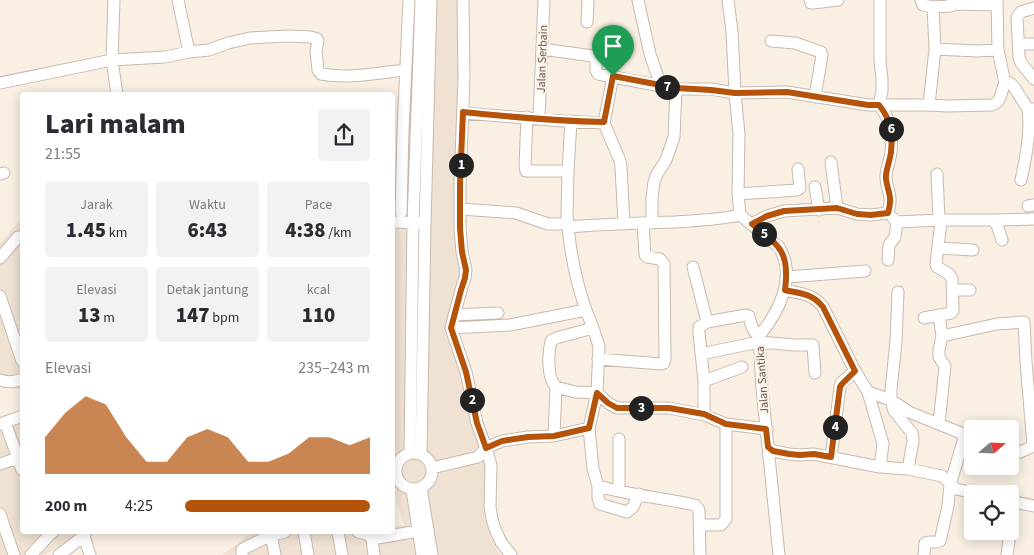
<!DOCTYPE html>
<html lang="id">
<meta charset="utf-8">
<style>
body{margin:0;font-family:"Source Sans 3",sans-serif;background:#f2f2f3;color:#2b2b33;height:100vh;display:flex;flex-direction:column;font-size:19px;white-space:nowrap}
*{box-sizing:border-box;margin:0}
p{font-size:16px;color:#7c7c81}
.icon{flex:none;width:28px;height:28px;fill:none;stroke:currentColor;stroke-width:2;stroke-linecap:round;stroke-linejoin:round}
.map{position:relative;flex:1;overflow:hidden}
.details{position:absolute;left:20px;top:92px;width:375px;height:442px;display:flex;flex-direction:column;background:#fff;border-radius:5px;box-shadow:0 2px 12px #0003}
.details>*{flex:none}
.needle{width:32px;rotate:71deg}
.controls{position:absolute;left:964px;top:420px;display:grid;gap:10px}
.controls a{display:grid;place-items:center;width:55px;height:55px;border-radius:5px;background:#fff;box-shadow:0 2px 12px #0003;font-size:25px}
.pin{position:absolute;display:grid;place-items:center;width:42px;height:42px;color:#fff;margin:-51px -21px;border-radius:50% 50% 50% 0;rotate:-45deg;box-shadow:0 0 5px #0007}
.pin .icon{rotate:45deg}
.km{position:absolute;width:25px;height:25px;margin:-12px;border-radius:50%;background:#222;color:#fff;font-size:14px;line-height:25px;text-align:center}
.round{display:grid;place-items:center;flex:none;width:52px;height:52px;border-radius:5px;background:#f2f2f3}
.summary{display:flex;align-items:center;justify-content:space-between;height:85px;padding:0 25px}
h1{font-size:28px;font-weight:800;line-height:38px}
.metrics{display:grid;grid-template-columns:repeat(3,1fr);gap:8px;height:85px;padding:5px 25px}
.metrics div{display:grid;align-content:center;border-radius:5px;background:#f2f2f3;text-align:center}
.metrics b{font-size:21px;font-weight:800}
.metrics small{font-size:14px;font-weight:400}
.metrics p{font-size:14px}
.chart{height:140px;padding:10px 25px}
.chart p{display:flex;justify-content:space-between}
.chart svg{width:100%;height:90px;margin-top:5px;fill:#b45309;opacity:.7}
ul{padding:0 25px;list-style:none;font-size:16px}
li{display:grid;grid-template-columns:80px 60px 1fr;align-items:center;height:38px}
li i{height:12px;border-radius:6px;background:#b45309}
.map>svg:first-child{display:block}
</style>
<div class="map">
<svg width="1034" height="555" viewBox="0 0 1034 555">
<rect width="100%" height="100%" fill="#f9f0e3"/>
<path fill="#efe2d3" d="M410 0H460L463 266 448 322 462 370 470 422 487 462 485 504 489 531 496 549 501 555H222L251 533 392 532 393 527 404 525 392 486V214L402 215Z
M22 218V390L0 386V243Z
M22 410V532L83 533 45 555H0V418Z"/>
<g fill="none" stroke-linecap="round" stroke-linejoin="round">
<defs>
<path id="minor" d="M114 0 112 60 117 95
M178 0 189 52
M463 0 464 78 460 184V228L462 252 466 270 465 278 461 290 451 328 466 372 477 423 486 448 491 465 490 507 492 519 495 529 501 542 511 555
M638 0 650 54 661 86
M728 0 732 32 735 93 739 134 738 194 740 215 779 247C797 277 779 312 759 336L762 389 768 447 773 451 789 454 800 455 813 454 880 467 908 469 942 476 956 489 979 494
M810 0 811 3H813L838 0
M880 0V61L882 79V91L879 105C891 120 893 133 891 152 890 160 887 167 886 175 885 184 891 193 890 202 890 205 889 209 888 213
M921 0 923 5 933 7 951 6 953 0
M997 0 998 50 1005 83
M953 4 997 5
M933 7 935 49
M1034 8 1021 12 1017 17 1019 57 1021 63 1034 79
M587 22 588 0
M771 41 795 43 821 52 822 55 815 97
M1019 44H1034
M542 49 593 56 596 60V70L598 74 676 89H711L735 93 787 92 868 105H929L948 106 992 105C1003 101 1000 92 1005 83H1010L1014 87 1028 109H1034
M613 76 604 123 620 161 621 167 624 224
M0 83 112 60 165 57 189 52 209 50 228 43 250 38 288 36 311 37 317 39 318 41 316 51 318 70 321 74C349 79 377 73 405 70
M929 105 935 49 977 51 998 50
M463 113 563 121 604 123
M527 117 525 166 526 171H568L571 121
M539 118 544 0
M831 162 837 208
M0 174 4 173
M1021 180C1026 157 1031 132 1028 109
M815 187 819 210
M738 194 797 190 800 188 798 169
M1028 206 1034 205
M460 209 516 213 548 224H568
M401 213 403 130 409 0
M939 220H993L997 225 1002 240
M993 220 1034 219
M392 222 421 223
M897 222 939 220 937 174
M652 223V198L654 182 657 174 666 160 674 137 676 89
M752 224 767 216 784 211 837 208 857 214 871 215 888 213
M568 227 567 215 568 171
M938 248 973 250
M0 258 18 237 22 236
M888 260 889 245 895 237 897 222 893 218
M693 267 707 322 699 327V333L704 381V415
M787 277 865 271
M785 290C801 294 812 293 823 307L855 371 868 392 883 444 880 467
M953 290H970
M898 292 896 341 891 390V400L894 411 912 433 913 441 908 469
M0 296 22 361
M586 310 593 328 599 346 597 393 608 403 617 408H669L704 415 726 424 767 429
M454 315 498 313
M939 315 942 336 939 350V357L945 366 939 424
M924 318 951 313 953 311 952 279 949 274 937 267 936 264 941 221
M707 322 746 315 749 316C751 324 752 331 759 336
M451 328 510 325 586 310C576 282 571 257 568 227 604 224 639 223 675 222 698 220 719 220 740 215
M942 336 997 324 1024 322 1026 362 1033 446
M701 354 759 342 795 345H813L815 373
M598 359 661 364 664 363 665 359 664 264 660 259 647 257 645 255 643 223
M0 380C9 383 14 382 22 379
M704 381 742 367
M556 387C547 379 548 353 551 341L556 338 593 328
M868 392 891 400 909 412 961 433 964 438 950 485 948 506 940 541C935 544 930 540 925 543L924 555
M5 422 22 470
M0 424 22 416
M554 436 556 387 575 392 597 393 589 428 593 469 598 486C629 495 663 498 695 505L699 510 700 555
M619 439V491
M768 447 779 555
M1010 452H1020L1034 446
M396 471a18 18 0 1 1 36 0a18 18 0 1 1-36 0Z
M410 453 413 223 421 0
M421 454 425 224 431 0
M831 457 840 387 841 383 855 371
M0 464 18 458
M432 468 478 457 486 448 502 441 528 437 554 436 589 428
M598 486V498L600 504 627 512 633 507 639 494
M421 488 432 555
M412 490 422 555
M1010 501 1034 506
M0 514 14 555
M700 525H721L726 519V424
M304 532 308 555
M338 532 342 555
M358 532 368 534 372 539 418 531
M271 535 275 555
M84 536 90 555
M372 539 374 555
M31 555 50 534 53 532
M59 555 84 536 86 532
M242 555V550L243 549 271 535 285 532
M1007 555 1010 533V531"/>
</defs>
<use href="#minor" stroke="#c8b8ac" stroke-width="13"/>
<use href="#minor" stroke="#fff" stroke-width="11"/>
</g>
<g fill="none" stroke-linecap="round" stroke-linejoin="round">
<defs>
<path id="route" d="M613 76 676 88 711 90 735 93 787 92 868 105H879C891 120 893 133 891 152 890 160 887 167 886 175 885 184 891 193 890 202 890 205 889 209 888 213L871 215 857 214 837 208 784 211 767 216 752 224C780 246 790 252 785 290 801 294 812 293 823 307L855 371 842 384 840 387 831 457 814 454 800 455 789 454 773 451 768 447 766 429 726 424 704 414 669 408H617L608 403 597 393 589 428 554 436 528 437 502 441 486 448 477 423 466 372 451 328 461 290 465 278 466 270 462 252 460 228V184L463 112C510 117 557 121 604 122Z"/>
</defs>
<use href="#route" stroke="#fff" stroke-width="10"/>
<use href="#route" stroke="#b45309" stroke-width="6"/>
</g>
<g text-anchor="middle" stroke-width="4" stroke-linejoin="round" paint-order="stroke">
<g font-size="12" fill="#6d574d" stroke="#fcf4e9">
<text transform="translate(542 59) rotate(-88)" y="4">Jalan Serbain</text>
<text transform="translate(762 380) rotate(-94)" y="4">Jalan Santika</text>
</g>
</g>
</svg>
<div class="controls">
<a><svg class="needle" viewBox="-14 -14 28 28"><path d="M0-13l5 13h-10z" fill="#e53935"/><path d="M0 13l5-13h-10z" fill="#7c7c81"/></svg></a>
<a><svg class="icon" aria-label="locate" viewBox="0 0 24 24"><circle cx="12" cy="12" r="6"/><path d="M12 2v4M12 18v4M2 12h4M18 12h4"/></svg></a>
</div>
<div class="pin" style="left:613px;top:76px;background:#1e9e55"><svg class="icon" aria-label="arrive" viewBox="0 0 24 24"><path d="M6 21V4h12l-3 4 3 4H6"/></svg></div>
<b class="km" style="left:461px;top:165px">1</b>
<b class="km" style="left:472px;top:400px">2</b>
<b class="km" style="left:641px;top:408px">3</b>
<b class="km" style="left:835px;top:427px">4</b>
<b class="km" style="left:764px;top:234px">5</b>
<b class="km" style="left:891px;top:129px">6</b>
<b class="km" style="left:667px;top:87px">7</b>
<section class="details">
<div class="summary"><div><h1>Lari malam</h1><p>21:55</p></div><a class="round"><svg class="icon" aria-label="share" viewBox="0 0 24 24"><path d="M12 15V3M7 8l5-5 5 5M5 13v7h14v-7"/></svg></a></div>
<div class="metrics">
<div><p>Jarak</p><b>1.45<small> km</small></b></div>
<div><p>Waktu</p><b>6:43</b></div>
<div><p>Pace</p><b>4:38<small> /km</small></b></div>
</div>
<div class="metrics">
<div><p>Elevasi</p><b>13<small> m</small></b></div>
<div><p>Detak jantung</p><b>147<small> bpm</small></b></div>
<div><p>kcal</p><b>110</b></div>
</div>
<div class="chart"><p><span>Elevasi</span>235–243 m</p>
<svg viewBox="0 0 160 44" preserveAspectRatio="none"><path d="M0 44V26L10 14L20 6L30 10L40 26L50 38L60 38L70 26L80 22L90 26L100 38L110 38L120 34L130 26L140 26L150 30L160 26V44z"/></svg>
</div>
<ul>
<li><b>200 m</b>4:25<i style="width:100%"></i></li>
</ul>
</section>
</div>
